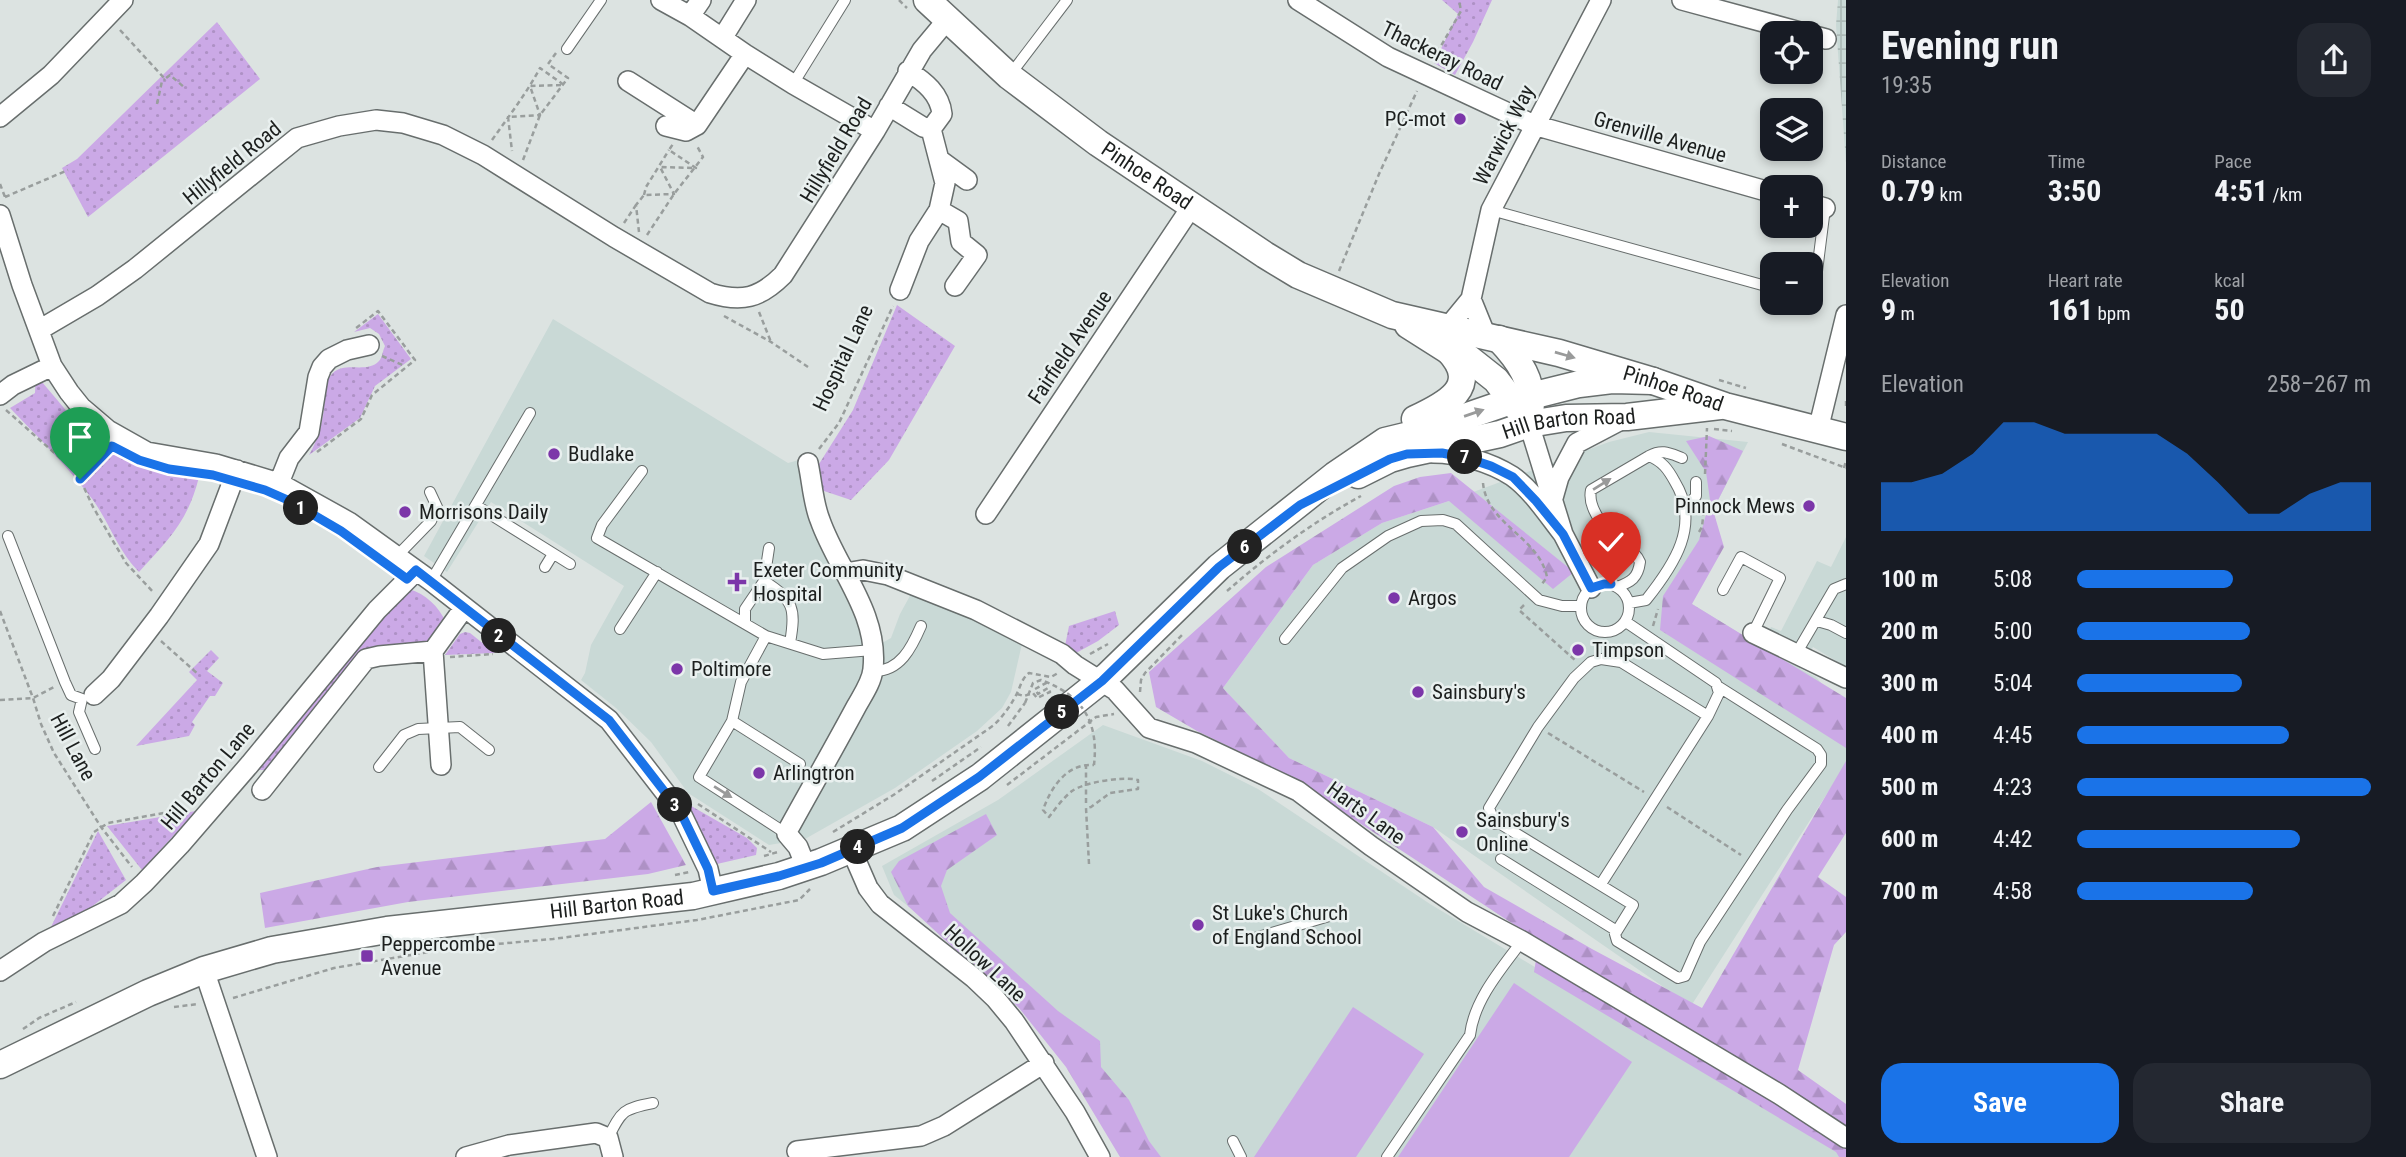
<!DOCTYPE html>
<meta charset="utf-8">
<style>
body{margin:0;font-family:"Roboto Condensed",sans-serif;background:#242831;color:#f1f3f6;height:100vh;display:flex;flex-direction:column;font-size:26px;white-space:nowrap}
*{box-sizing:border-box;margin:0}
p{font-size:23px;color:#9ea1a6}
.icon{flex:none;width:38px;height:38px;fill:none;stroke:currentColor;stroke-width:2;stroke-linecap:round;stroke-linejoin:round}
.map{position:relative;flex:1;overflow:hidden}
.drawer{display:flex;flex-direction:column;background:#171b24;width:560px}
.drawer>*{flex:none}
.buttons{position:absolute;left:1760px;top:21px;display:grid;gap:14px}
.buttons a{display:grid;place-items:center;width:63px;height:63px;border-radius:14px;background:#171b24;box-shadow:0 4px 10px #0003;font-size:35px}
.pin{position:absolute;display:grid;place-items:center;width:60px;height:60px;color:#fff;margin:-72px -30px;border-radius:50% 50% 50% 0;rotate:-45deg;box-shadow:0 0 7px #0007}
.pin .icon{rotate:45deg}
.km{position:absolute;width:35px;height:35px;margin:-18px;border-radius:50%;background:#222;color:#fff;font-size:19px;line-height:35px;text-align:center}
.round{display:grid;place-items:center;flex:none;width:74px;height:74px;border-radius:21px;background:#242831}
.head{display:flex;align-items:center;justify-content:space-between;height:119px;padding:0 35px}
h1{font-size:38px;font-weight:700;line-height:52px}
.stats{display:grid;grid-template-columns:repeat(3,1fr);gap:10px;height:119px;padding:7px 35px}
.stats div{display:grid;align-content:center}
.stats b{font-size:30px;font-weight:700}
.stats small{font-size:19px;font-weight:400}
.stats p{font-size:19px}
.chart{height:196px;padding:14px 35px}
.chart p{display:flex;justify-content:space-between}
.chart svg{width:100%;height:126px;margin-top:7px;fill:#1a73e8;opacity:.7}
.cta{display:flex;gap:14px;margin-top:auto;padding:14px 35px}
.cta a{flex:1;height:80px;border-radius:21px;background:#1a73e8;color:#fff;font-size:28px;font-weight:700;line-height:80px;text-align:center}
.cta a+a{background:#242831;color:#f1f3f6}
ul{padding:0 35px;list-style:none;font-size:23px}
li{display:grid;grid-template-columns:112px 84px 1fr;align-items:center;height:52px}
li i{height:18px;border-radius:9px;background:#1a73e8}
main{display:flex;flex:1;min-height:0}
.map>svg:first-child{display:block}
</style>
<main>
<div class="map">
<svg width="1846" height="1157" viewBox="0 0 1846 1157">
<defs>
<pattern id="industrial-grid" width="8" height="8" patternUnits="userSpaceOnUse" patternTransform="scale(1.75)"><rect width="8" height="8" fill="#c9d9d6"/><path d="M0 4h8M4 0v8" fill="none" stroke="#acbab7"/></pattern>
<pattern id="green-dots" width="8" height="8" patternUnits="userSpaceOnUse" patternTransform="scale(1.75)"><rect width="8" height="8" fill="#cba9e6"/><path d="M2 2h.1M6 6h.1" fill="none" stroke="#ae91c5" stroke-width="1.8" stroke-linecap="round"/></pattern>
<pattern id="forest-firs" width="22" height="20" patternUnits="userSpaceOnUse" patternTransform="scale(1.75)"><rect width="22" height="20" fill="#cba9e6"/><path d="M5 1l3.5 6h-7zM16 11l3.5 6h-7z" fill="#ae91c5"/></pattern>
</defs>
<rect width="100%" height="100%" fill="#dce3e1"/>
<path fill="#c9d9d6" d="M553 319 788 463 799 460 819 464 818 489 826 519 872 612 882 643 891 638 900 614 917 583 1024 635 1011 692 1002 708 977 731 895 788 805 839 769 845 688 793 651 742 616 708 581 680 585 673 591 645 624 586 491 502 447 572 424 556Z
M1649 432 1748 442 1713 510 1676 594 1760 646 1771 627 1781 631 1817 561 1831 567 1846 537V667L1813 647 1800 669 1816 677 1846 712V764L1691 1006 1433 827 1289 758 1223 688 1313 565 1382 523 1449 501 1609 442Z
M1103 725 1202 761 1258 789 1430 904 1846 1154V1157H1137L1011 988 894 895 882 866 998 800Z"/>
<path fill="url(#industrial-grid)" d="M1838 0H1846V163L1836 25Z"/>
<path fill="url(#green-dots)" d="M1442 0H1492L1473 42 1455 75 1434 63 1458 14Z
M217 22 260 79 88 217 62 168 77 159Z
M897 305 955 346 889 460 851 500 818 489 819 464 853 410Z
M378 314 411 359 375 386 360 418 309 455C317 441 322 425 324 409 325 396 322 383 333 373 345 361 367 374 379 361 382 358 383 350 385 346L379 334 370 328 354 332Z
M36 375C56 398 75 423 98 443 122 464 167 476 199 477 188 521 169 539 139 572 118 551 110 524 93 500 68 467 39 438 10 408L35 393Z
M409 589C426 594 438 606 446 622 426 652 415 646 382 648L268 770H250L324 680Z
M1115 611 1119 625 1098 641 1076 653H1072L1065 646 1069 626Z
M465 632 470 633 495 653 445 655 460 634Z
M211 650 219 658 207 671 223 683 215 696H210L192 722 195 725 189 736 136 746 197 680 189 672Z
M686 803 747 838 757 848 756 855 717 864Z
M196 811 142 870 107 826Z
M98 831 126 880 90 908 49 931Z"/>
<path fill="url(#forest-firs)" d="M1709 436 1743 451 1713 510 1724 547 1692 604 1846 698V748L1660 630 1663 596 1699 540 1710 500 1706 472 1686 441Z
M1451 473 1574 572 1553 589 1449 501 1382 523 1313 565 1223 688 1289 758 1433 827 1484 887 1592 949 1702 1008 1846 761V833L1818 877 1846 897V932L1834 945 1798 1070 1846 1104V1157H1839L1836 1152 1534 972 1539 941 1285 774 1197 731 1156 707 1149 672 1266 567 1394 486 1420 477Z
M651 802 686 865 648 874 408 902 265 928 260 893 377 867 605 839Z
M986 814 997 835 947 870 941 886 950 913 1058 1011 1100 1041 1101 1067 1129 1100 1149 1141 1161 1157H1120L1066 1067 1019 1008 908 906 891 872 899 861Z"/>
<path fill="#cba9e6" d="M1514 983 1632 1062 1569 1157H1398Z
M1353 1007 1424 1054 1356 1157H1254Z"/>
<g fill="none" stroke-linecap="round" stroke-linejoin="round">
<defs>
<path id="lane" d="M567 49 601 0
M1010 75 1067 0
M793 84 845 0
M1491 210 1773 288
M1811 292 1815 287 1825 208
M1649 456C1662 449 1669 453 1682 458
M642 471 602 525 597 538 766 636 823 654 873 650
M477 506 570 564
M1686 507 1696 496V482
M8 536 65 682 71 695 82 699 79 712 95 749
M397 556 431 521 437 507 430 492
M545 567 553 554
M431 581 530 413
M764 581C794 600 796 609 790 643
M1581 608a24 24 0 1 1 48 0a24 24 0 1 1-48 0Z
M1617 587C1631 582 1638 578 1640 562 1636 552 1628 550 1620 543 1607 531 1587 509 1591 490L1649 456C1662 461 1668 469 1675 482 1701 525 1674 565 1646 600L1629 603
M1723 590 1741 557 1780 578 1753 633
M1817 621 1831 625 1846 633
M745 623V609L764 581 769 548
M620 629 657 572
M766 636 741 682 732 721 800 764
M1285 639 1342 568 1388 536 1421 521 1443 520 1456 524 1539 600 1562 606H1581
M1796 654 1834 589 1846 584
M873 671C900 672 912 647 921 626
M732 721 699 777 787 834
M379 767 404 735 418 729 460 727 489 750
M1494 820 1633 905 1615 934 1617 941 1678 978 1685 976 1700 942 1787 810 1821 764V755L1817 749 1719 687
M1495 824 1489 808 1538 727 1574 678 1591 662 1601 659 1621 662 1708 716
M1501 859 1617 931
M1601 884 1708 716 1719 693 1716 683 1626 622
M1248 940 1336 914
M608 1138C622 1110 623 1109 653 1103
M1233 1141 1241 1157
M1387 1157 1470 1035C1474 1000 1501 969 1522 941"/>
<path id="street" d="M661 0 690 16 745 54 793 84 875 131
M1298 0 1388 57 1534 125 1773 193
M1682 0 1804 33
M690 16 701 0
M1811 35 1826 39
M723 37 746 0
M908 71C925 82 940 94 942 114L931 129
M628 81 697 125
M889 106 923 127 931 129 945 183 939 210 919 241 900 290
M0 117 51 75 123 0
M666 126 686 131 697 125 745 54
M941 161 967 180
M1811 204 1825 208
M939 210 958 221 961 242 977 255 955 286
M0 215 22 285 52 366 69 392 81 407 108 430 147 452 216 464 279 483 349 522 431 581 609 720 681 813 708 869 713 891
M1471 299 1486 336
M1448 327 1471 299 1491 210 1601 0
M39 330 97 296 135 269 297 138 339 126 376 120 403 123 443 135 483 155 614 237 710 293C742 303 760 298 783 275L875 131 922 50 947 20
M0 395 13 385 52 366
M1529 424 1563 534 1591 588
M1818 430 1846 315
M1433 453C1459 453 1490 462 1512 476 1532 490 1548 515 1563 534
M279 483 289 458 309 432 318 377 322 367 329 359 347 350 369 345
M1553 498 1559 477 1577 443 1619 421
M986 514 1192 206
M845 573 863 570 888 575 976 610 1062 654 1075 665 1115 690 1149 728 1196 743 1298 791 1371 846 1467 912 1522 941 1779 1094 1846 1138
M1753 633 1846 678
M433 651 441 765
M94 695 111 679 159 616 209 544 237 470
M262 790 366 659 379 656 433 651 464 608
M851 849 868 888 880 904 974 978 995 998 1014 1021 1075 1112 1100 1157
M806 867 798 847 787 834 789 828C811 788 834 748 856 707 862 696 872 682 873 669 879 613 837 569 820 520 813 503 812 481 808 463
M204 970 267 1157
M0 971 44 942 121 904 144 883 180 845 250 764 377 610 416 571
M797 1151 921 1136 944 1126 1044 1063
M466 1157 509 1145 596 1133 608 1138 613 1157"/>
<g id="secondary">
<path id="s1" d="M927 0 1009 76 1098 143 1265 255 1298 275 1392 315 1559 353 1653 381 1725 406 1846 437"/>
<path d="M1408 325 1449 351 1467 357 1496 380 1522 414"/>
<path d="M1499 339C1519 360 1535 382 1530 412"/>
<path d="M1415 419C1445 405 1482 387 1449 351"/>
<path id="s2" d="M1358 475 1390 459 1407 454 1500 434 1529 424 1566 418 1627 417 1720 406"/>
<path id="s3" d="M0 1065 148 993 204 970 272 950 387 930 693 896 779 876 821 862 902 828 980 777 1107 676 1219 567 1335 475 1385 441 1418 433 1511 401 1579 384 1612 380 1653 381"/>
</g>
</defs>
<use href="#lane" stroke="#686e6d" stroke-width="12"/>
<use href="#street" stroke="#686e6d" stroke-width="22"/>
<use href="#secondary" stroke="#686e6d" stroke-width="29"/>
<path stroke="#999e9d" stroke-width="2.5" stroke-dasharray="5 3.5" stroke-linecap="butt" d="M899 0 907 8
M120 30 165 79 170 75 185 88
M1433 60 1461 11 1459 0
M157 104 162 81 165 79
M492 140C509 116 526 94 540 68L564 85 530 86 540 115 508 117 512 151
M523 160 540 115 568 78 548 64 556 53
M0 184 5 197
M644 195 646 187 669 150
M5 197 68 170
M624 223 636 205
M639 232 636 205 644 195 674 194 660 167 696 168 669 150 673 144
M647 235 674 194 703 157 697 146
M1339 271 1379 174 1417 91
M759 312 771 342
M724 316 771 342 808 367
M382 356 405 366
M1719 380 1746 388
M1846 401V406
M6 410 77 473 80 479
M1714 429 1732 431
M1782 444 1846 468
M819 449 839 423 893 306
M109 450 80 479 93 507 126 563 154 593
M317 452 361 419 372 395 415 360 378 311 355 329
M1844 468 1846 461
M1705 474 1707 428
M1483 483C1487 525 1539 537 1547 577L1542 584
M1699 532 1702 527 1704 508
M1227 591C1268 555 1313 522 1361 496
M1524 605 1519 610 1576 661
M0 611 33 698 41 724 54 753 101 827 132 867
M1653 626 1658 609
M161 641 199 675
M1090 654 1108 644
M450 657 493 654
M1140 692 1141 680 1145 673 1182 635
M1017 694 1024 696 1033 693 1037 698 1050 692 1048 688 1038 694 1035 689 1048 682
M0 700 33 698 54 687
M1008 726 1025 703
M1548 733 1644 792
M1086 764V806
M932 781 981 747
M1007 785 1096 717 1114 714
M698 804 771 852
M1667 807 1741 855
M833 832 895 794 994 725C1003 716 1009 708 1015 697 1020 689 1021 679 1029 673L1051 677 1058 673
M764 856 778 852
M1089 864 1086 808 1091 807 1110 793 1138 789V780C1123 776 1085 782 1072 791 1063 798 1056 808 1049 817L1043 810C1051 787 1067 763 1094 765
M675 875 689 872
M53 916 94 832 108 823 186 809
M233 998 334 968 452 948 553 939 697 920 799 900 810 889
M174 1007 198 1004
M23 1029 39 1018 76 1002"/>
<use href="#lane" stroke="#fff" stroke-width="10"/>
<use href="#street" stroke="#fff" stroke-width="19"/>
<use href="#secondary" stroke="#fff" stroke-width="26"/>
<path stroke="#999e9d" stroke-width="2.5" stroke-dasharray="5 3.5" stroke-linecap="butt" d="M1025 703 1033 683 1041 680C1082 695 1099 721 1094 765"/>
</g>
<defs><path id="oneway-solid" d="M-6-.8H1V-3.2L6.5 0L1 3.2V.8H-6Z" transform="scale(1.75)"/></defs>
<g fill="#999a9a">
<use href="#oneway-solid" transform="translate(1565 355) rotate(16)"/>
<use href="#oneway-solid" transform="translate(1474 413) rotate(-19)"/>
<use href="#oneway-solid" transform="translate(1602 484) rotate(-32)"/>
<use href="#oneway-solid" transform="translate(723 792) rotate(32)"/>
</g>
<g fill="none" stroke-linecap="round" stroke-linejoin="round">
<defs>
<path id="route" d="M80 479 112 446 139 460 169 469 213 475 265 490 290 501 341 531 407 579 416 570 609 720 681 813 708 869 713 891 779 876 821 863 902 828 979 777 1102 681 1219 567 1300 505 1390 459 1407 454 1442 453 1467 458 1491 466 1513 477 1536 501 1563 534 1591 588 1604 584H1611"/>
</defs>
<use href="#route" stroke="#fff" stroke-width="14"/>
<use href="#route" stroke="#1a73e8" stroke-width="9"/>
</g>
<g fill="#7c36a9" stroke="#e9f0ef" stroke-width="2.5">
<circle cx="1460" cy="119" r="7"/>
<circle cx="554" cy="454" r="7"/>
<circle cx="1809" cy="506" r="7"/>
<circle cx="405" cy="512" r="7"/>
<path d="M733.5 571.5h7v7h7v7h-7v7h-7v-7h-7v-7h7z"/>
<circle cx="1394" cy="598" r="7"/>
<circle cx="1578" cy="650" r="7"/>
<circle cx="677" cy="669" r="7"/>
<circle cx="1418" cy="692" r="7"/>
<circle cx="759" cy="773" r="7"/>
<circle cx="1462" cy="832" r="7"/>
<circle cx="1198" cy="925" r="7"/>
<rect x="360" y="949" width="14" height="14" rx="3.5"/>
</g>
<g text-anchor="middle" stroke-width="5" stroke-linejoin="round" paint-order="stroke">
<g font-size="21" fill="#1c1f1e" stroke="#e9f0ef">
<text transform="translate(1442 56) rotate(26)" y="7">Thackeray Road</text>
<text transform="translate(1504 135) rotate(-63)" y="7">Warwick Way</text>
<text transform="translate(1660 137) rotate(16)" y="7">Grenville Avenue</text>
<text transform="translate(836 150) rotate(-59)" y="7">Hillyfield Road</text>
<text transform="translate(232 163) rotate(-39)" y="7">Hillyfield Road</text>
<text dy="7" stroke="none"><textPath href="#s1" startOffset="282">Pinhoe Road</textPath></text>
<text transform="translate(1070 347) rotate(-56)" y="7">Fairfield Avenue</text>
<text transform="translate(843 358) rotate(-65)" y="7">Hospital Lane</text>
<text dy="7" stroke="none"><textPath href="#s1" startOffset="856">Pinhoe Road</textPath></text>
<text dy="7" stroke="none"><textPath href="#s2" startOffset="219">Hill Barton Road</textPath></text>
<text transform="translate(73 747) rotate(62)" y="7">Hill Lane</text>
<text transform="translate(208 776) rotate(-50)" y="7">Hill Barton Lane</text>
<text transform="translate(1366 813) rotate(36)" y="7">Harts Lane</text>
<text dy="7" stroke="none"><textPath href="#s3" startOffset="644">Hill Barton Road</textPath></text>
<text transform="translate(985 963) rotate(43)" y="7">Hollow Lane</text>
</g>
<g font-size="21" fill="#1c1f1e" stroke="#e9f0ef" text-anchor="start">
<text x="1446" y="126" text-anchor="end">PC-mot</text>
<text x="568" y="461">Budlake</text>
<text x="1795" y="513" text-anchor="end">Pinnock Mews</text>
<text x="419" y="519">Morrisons Daily</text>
<text x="753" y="577">Exeter Community<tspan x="753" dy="24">Hospital</tspan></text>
<text x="1408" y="605">Argos</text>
<text x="1592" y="657">Timpson</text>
<text x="691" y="676">Poltimore</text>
<text x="1432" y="699">Sainsbury's</text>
<text x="773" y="780">Arlingtron</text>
<text x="1476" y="827">Sainsbury's<tspan x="1476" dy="24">Online</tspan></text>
<text x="1212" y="920">St Luke's Church<tspan x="1212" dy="24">of England School</tspan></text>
<text x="381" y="951">Peppercombe<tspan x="381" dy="24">Avenue</tspan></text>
</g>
</g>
</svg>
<div class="buttons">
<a><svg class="icon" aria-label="locate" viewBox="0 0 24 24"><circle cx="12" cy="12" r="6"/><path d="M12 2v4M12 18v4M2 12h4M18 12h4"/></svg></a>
<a><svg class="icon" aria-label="layers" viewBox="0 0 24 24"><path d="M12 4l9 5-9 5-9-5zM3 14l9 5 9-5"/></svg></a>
<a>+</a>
<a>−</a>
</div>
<div class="pin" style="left:80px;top:479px;background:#1e9e55"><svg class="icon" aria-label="arrive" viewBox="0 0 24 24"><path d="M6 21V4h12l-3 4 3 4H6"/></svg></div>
<div class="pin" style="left:1611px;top:584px;background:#d93025"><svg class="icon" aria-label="check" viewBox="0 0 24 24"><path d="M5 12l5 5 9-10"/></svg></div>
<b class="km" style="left:301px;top:508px">1</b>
<b class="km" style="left:499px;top:636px">2</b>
<b class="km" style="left:675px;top:805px">3</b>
<b class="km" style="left:858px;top:847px">4</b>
<b class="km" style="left:1062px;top:712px">5</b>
<b class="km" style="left:1245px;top:547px">6</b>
<b class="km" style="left:1465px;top:457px">7</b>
</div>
<section class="drawer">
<div class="head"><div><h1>Evening run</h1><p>19:35</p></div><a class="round"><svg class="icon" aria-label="share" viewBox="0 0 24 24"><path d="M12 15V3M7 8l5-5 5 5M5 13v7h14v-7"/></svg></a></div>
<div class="stats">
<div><p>Distance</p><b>0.79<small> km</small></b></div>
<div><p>Time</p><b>3:50</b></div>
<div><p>Pace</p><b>4:51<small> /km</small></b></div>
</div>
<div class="stats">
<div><p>Elevation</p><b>9<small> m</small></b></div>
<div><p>Heart rate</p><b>161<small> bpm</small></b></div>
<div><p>kcal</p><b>50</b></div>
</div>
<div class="chart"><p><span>Elevation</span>258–267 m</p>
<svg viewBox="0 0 160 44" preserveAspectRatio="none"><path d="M0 44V27L10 27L20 24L30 17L40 6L50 6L60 10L70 10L80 10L90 10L100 17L110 27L120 38L130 38L140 31L150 27L160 27V44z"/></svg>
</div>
<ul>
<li><b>100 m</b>5:08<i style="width:53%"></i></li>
<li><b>200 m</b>5:00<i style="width:59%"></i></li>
<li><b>300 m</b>5:04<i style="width:56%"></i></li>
<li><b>400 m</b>4:45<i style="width:72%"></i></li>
<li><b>500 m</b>4:23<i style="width:100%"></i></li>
<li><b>600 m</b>4:42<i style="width:76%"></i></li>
<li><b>700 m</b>4:58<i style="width:60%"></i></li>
</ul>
<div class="cta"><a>Save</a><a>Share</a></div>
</section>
</main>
